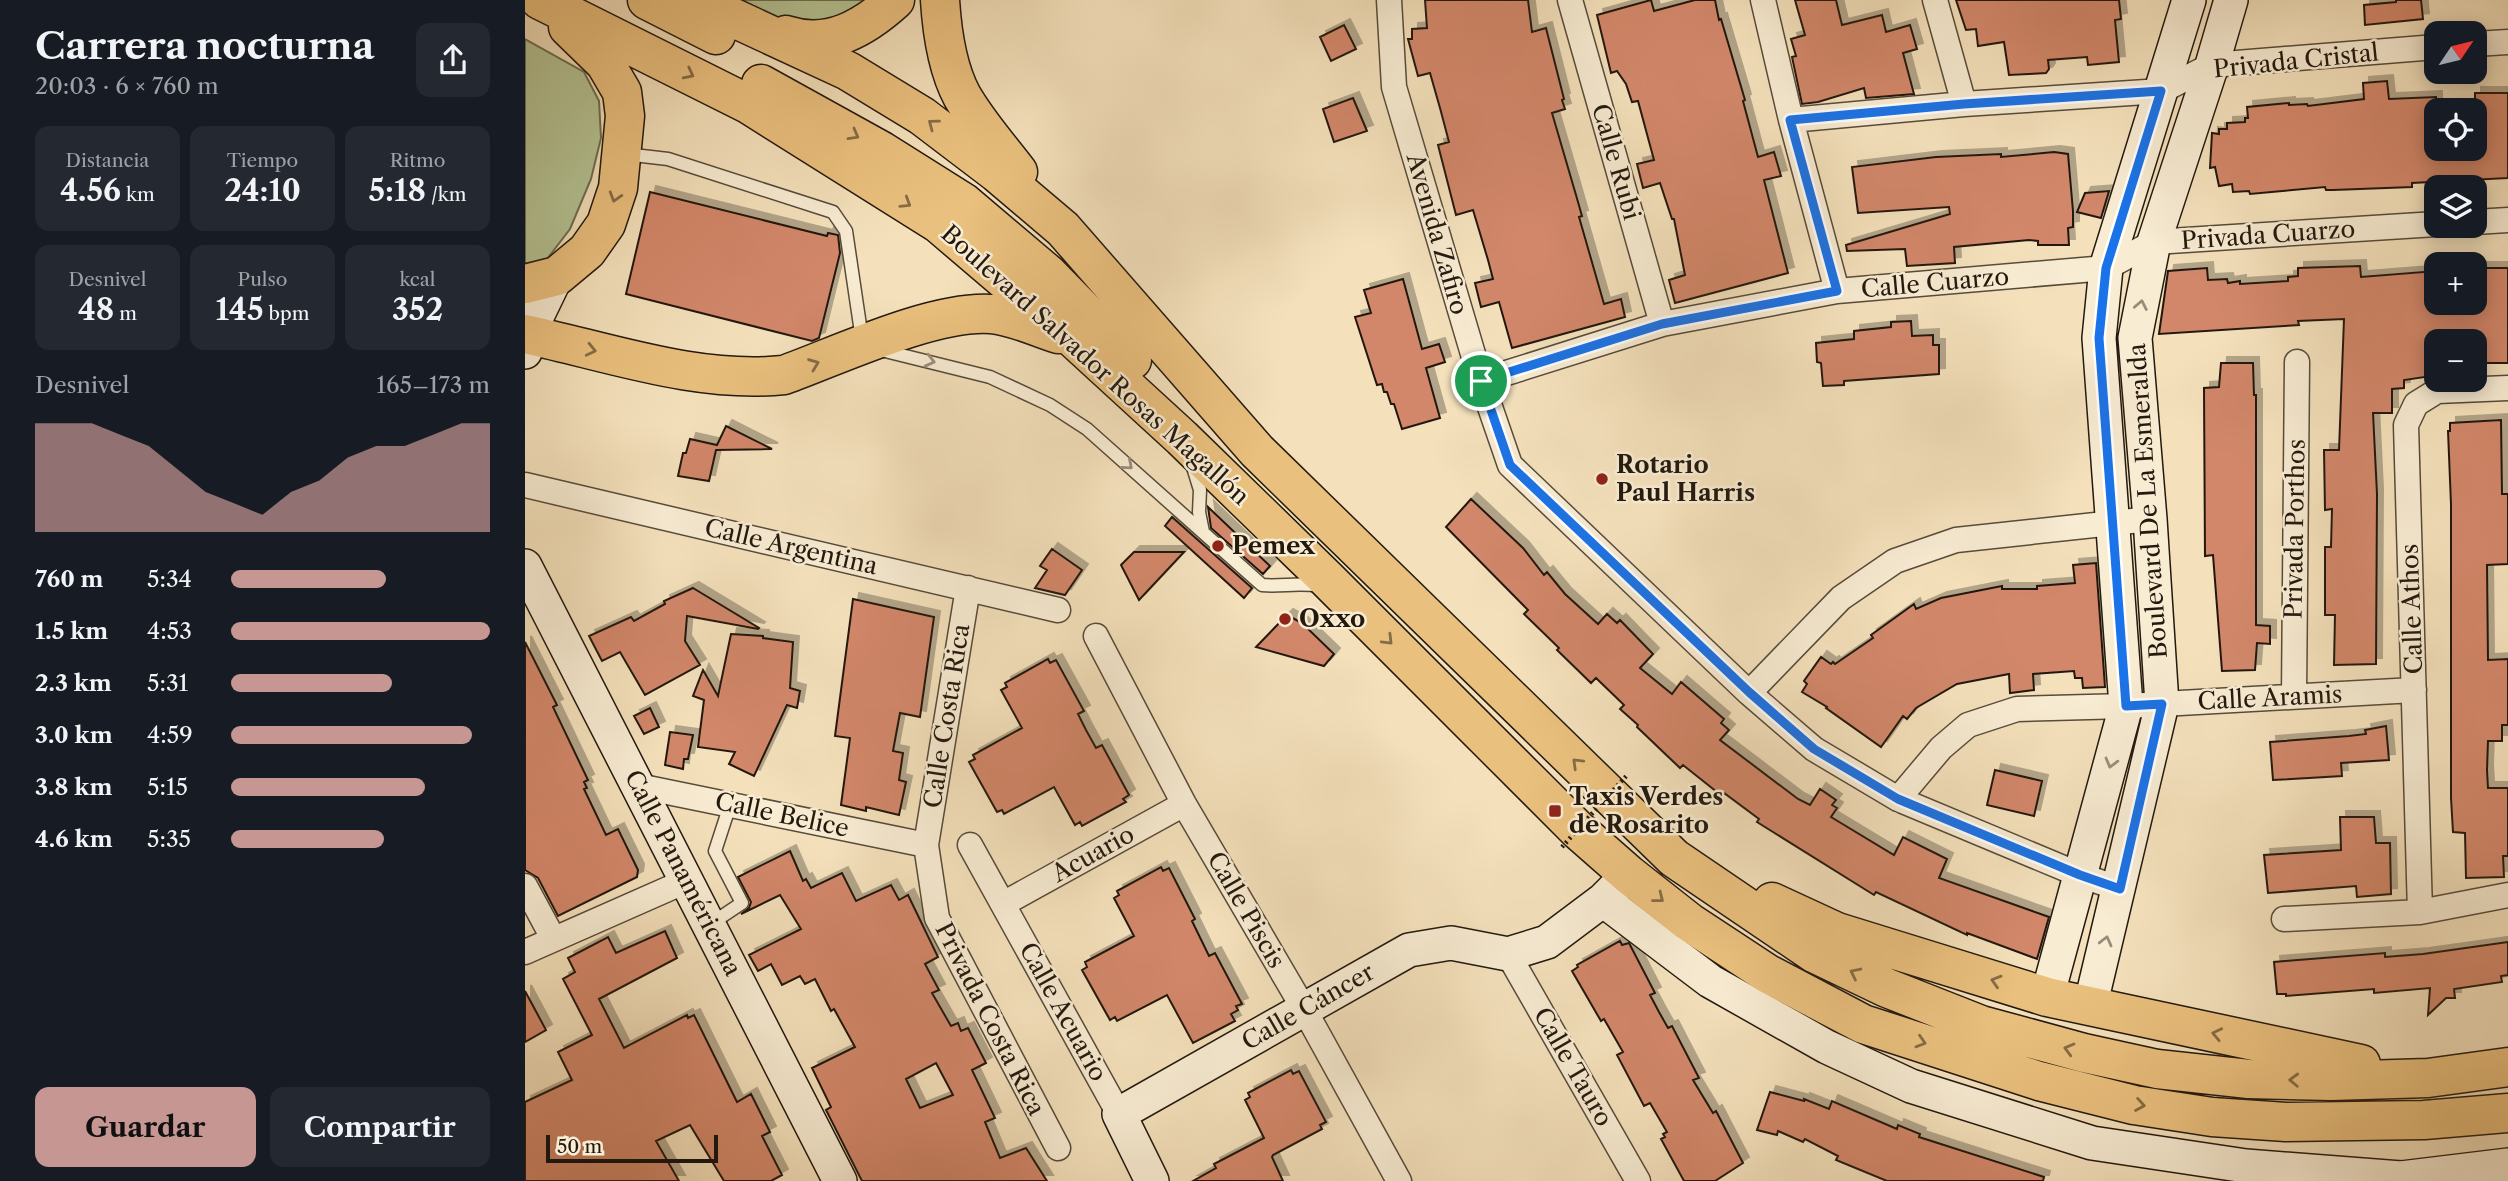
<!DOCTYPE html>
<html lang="es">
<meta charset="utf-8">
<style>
body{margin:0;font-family:"Libre Caslon Text",serif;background:#242831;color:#f1f3f6;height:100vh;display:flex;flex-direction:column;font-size:26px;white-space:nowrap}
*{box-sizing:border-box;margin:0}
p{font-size:23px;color:#9ea1a6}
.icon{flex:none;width:38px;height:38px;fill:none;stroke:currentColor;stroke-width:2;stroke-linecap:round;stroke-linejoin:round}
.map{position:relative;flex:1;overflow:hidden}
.drawer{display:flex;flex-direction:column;background:#171b24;width:525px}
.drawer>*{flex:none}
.needle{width:46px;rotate:55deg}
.controls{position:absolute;left:1899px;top:21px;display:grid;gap:14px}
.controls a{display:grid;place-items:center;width:63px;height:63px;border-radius:14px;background:#171b24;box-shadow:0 4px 18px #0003;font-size:35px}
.scale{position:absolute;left:21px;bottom:18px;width:172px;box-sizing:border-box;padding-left:7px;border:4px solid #23190f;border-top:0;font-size:19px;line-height:24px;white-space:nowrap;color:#23190f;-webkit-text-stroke:5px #f8ecd3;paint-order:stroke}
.pin{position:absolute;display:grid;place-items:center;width:60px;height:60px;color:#fff;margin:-30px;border:4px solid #fff;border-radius:50%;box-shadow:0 2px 7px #0007}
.round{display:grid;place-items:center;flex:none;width:74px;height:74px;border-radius:14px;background:#242831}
.overview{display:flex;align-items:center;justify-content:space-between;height:119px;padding:0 35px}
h1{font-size:38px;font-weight:700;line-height:52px}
.figures{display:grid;grid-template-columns:repeat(3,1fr);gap:10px;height:119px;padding:7px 35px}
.figures div{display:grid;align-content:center;border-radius:14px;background:#242831;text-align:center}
.figures b{font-size:30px;font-weight:700}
.figures small{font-size:19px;font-weight:400}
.figures p{font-size:19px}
.chart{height:196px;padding:14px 35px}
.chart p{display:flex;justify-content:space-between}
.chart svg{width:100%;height:126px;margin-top:7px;fill:#c59692;opacity:.7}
.primary-button{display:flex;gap:14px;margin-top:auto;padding:14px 35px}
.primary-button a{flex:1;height:80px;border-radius:14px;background:#c59692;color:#111;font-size:28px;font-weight:700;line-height:80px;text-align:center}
.primary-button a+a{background:#242831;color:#f1f3f6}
ul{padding:0 35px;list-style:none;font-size:23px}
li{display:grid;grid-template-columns:112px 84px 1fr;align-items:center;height:52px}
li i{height:18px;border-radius:9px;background:#c59692}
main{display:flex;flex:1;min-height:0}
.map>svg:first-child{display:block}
</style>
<main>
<section class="drawer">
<div class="overview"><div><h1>Carrera nocturna</h1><p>20:03 · 6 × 760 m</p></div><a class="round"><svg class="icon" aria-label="share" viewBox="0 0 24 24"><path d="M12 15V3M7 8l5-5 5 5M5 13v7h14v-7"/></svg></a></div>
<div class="figures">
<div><p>Distancia</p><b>4.56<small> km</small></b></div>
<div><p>Tiempo</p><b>24:10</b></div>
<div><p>Ritmo</p><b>5:18<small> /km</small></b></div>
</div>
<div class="figures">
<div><p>Desnivel</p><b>48<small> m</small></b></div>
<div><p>Pulso</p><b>145<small> bpm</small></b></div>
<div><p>kcal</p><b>352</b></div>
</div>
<div class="chart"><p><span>Desnivel</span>165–173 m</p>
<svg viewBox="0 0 160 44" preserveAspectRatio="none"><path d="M0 44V6L10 6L20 6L30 10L40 14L50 22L60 30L70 34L80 38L90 30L100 26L110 18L120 14L130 14L140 10L150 6L160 6V44z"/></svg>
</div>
<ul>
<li><b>760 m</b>5:34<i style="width:60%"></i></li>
<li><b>1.5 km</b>4:53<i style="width:100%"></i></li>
<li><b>2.3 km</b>5:31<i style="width:62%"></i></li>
<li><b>3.0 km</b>4:59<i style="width:93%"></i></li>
<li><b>3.8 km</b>5:15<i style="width:75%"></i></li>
<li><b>4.6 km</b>5:35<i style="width:59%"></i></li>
</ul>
<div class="primary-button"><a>Guardar</a><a>Compartir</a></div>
</section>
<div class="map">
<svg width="1983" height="1181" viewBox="0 0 1983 1181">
<defs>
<filter id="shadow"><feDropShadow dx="6" dy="-6" stdDeviation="0" flood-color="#0004"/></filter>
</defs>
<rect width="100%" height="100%" fill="#f4e1bc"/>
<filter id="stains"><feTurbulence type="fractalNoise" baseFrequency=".00286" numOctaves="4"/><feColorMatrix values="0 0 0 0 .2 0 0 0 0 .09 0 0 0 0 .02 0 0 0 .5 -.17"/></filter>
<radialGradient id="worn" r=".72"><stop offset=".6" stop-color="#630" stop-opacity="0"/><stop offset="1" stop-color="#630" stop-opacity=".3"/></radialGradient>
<path fill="#b5c495" stroke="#6c6e52" stroke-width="2" d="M196 0H356L336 14 278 24 218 12Z
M0 39 59 72 74 101 76 138 66 179 45 229 19 263 0 270Z"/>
<path fill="#d2876a" stroke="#23190f" stroke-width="2" fill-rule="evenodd" filter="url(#shadow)" d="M900 0H1003L1007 32 1021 28 1039 99 1037 100 1040 109 1027 113 1051 195 1057 216 1054 217 1079 304 1096 299 1100 317 987 348 974 302 956 307 950 283 968 279 963 260 948 210 931 215 913 145 924 142 915 108 905 73 893 76 883 39H887V29L902 28Z
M1126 0 1129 11 1170 0H1190L1194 20 1196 19 1220 100 1218 101 1233 157 1249 152 1256 176 1239 180 1263 273 1150 303 1144 280 1160 275 1149 219H1147L1135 183 1118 188 1112 164 1129 160 1113 101 1107 102 1101 84 1092 71 1086 73 1072 15Z
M1270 0H1311L1317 25 1357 15 1361 32 1385 25 1392 49 1378 53 1389 94 1341 98 1339 88 1293 102 1277 104 1267 57 1271 56 1266 39 1280 35Z
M1431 0H1594L1596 19 1590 20 1594 62 1563 65 1562 57 1523 60 1524 69 1521 73 1484 75 1479 42 1453 46 1451 29 1441 30Z
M1871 0H1896L1898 19 1840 25 1839 5 1871 2Z
M819 25 831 49 806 61 795 37Z
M1862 81 1864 99 1911 97V149H1950V93H1983V178L1887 183V187L1808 190H1801L1800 187 1725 194 1724 191 1708 192 1707 184 1694 186 1690 167 1685 168 1687 133 1694 134V129H1702V123L1720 122V118H1723L1722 107 1764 103V105L1782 104 1783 106 1839 99 1838 83Z
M828 98 842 131 809 142 798 109Z
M1529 152 1543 154 1548 211V227L1543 228 1544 245H1513V241L1504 240 1429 247 1430 263 1382 266 1380 249 1322 251 1321 245 1425 214 1424 207 1333 213 1327 167 1411 157 1476 154V157Z
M1584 191 1576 218 1552 212 1560 193Z
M125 192 302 236 303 233 313 235 315 253 294 338 287 341 101 294Z
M1835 266 1836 277 1911 271V303H1950V268H1983V363H1950V341H1911V368L1900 369V377L1879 380V388L1867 389V413H1848L1852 494 1851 664 1809 665 1810 615H1800V547H1806L1807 509 1800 510 1799 450H1814L1819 319 1773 321 1774 325 1634 334 1643 271 1682 268 1683 280 1702 279 1703 283 1715 281V284L1763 281V277L1773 276V268Z
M878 279 897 349 914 344 920 362 901 368 915 418 877 429 869 404H866L862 392H859L857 384 852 385 830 317 846 313 839 290Z
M1386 321 1387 336 1408 335V345H1414V374L1319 381V385L1298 386 1296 363 1292 362 1291 343 1329 339V331L1366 327V322Z
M1696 363H1728L1729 395H1731V625L1745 626V644L1732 643 1730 670 1697 671 1688 555 1680 556 1679 388 1694 387Z
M1976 420 1977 494H1983V564L1962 565 1963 660 1983 659V725H1977V741H1963L1962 770 1963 788H1983V856H1978L1979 877 1941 878 1940 833 1928 832 1926 798V504L1923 431H1925V423Z
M201 426 247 449 191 450 184 481 153 476 158 453H161L165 439 192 445Z
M946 499 998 548 1019 575 1022 572 1040 594 1073 624 1082 614 1092 623 1095 620 1128 654 1115 668 1147 694 1156 682 1199 719 1196 723 1204 730 1195 740 1273 799 1285 805 1295 789 1311 800 1307 805 1312 808 1306 817 1369 855 1378 837 1422 859 1414 878 1524 917 1512 959 1442 933V935L1351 892 1349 895 1232 822 1234 819 1199 793 1197 796 1158 765 1155 768 1112 727 1113 725 1095 709 1099 705 1071 678 1066 683 1032 650 1034 648 999 614 1003 610 921 527Z
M683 507 745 566 738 574 686 528Z
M647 517 727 588 719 598 640 526Z
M527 549 557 570 540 595 510 588 522 570 515 566Z
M609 552H659L614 600 596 565Z
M1571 563 1580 687 1558 688 1557 678H1550L1549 671 1508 674 1509 690 1485 693 1484 674 1432 684 1391 708 1382 719 1378 716 1356 747 1301 708 1302 707 1277 692 1282 684 1279 681 1296 657 1306 664 1308 662 1310 664 1348 638 1346 635 1389 604 1391 609 1416 598 1477 586V589H1512V586L1550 583 1548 565Z
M168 588 234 628 233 629 162 616 160 641 175 665 120 695 95 652 77 661 64 636 106 617 109 621 140 604 139 601Z
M328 599 409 617 395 717 375 713 368 751 378 753 374 780 381 782 374 815 341 807V811L316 805 325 738 310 736Z
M762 615 777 623 809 654 799 666 731 647Z
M206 634 238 636V638L268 642 265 688 275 691 272 708 262 705 229 776 204 764 210 752 173 747 179 700 168 696 178 670 193 696Z
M0 642 32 705 28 707 63 780 59 782 62 788 59 789 81 835 93 829 113 870 112 877 33 916 13 878 0 870Z
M523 659 525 663 531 660 559 711 553 714 561 730 571 748 577 745 604 795 598 799 601 802 557 826 555 822 550 825 529 787 479 814 477 810 472 812 444 762 450 759 448 755 497 728 476 690 482 687 480 683Z
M125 708 134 727 119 734 109 716Z
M1861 726 1864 760 1816 763 1817 776 1748 780 1745 742 1824 736 1841 734 1840 730Z
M145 732 168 735 163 759H159L158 769 140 765Z
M1470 770 1517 781 1509 816 1462 805Z
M1815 817H1849L1851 843H1865L1866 894 1832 897 1831 886 1743 893 1739 855 1816 850Z
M265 851 278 881 281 879 286 888 317 873 331 901 366 885 374 900 383 895 413 957 400 964 414 990 407 993 426 1026 433 1023 436 1031 443 1028 461 1063 447 1070 470 1118 460 1122 475 1158 501 1148 522 1181H337L301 1110 306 1107 287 1068 330 1047 309 1009 306 1011 290 979 280 984 275 976 257 985 246 964 233 971 224 955 276 929 255 895 216 914 224 908 226 902 213 877ZM411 1063 428 1095 395 1108 381 1079Z
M636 867 638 871 644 868 670 919 667 921 684 956 690 953 717 1004 711 1006 713 1010 706 1014 710 1021 668 1043 642 995 592 1021 590 1017 585 1020 557 970 562 967 560 962 609 936 589 898 594 895 592 891Z
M140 931 152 958 74 999 99 1048 162 1015 163 1018 169 1015 212 1102 226 1094 245 1132 237 1136 257 1175 246 1181H199L165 1125 131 1141 154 1181H0V1102L47 1080 33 1052 67 1035 38 979 50 972 43 958 83 937 91 953Z
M1095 941 1097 945 1104 943 1130 993 1125 995 1134 1012 1143 1028 1147 1026 1174 1078 1168 1080 1188 1113 1191 1111 1218 1163 1190 1181H1159L1136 1139 1140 1137 1138 1134 1142 1132 1125 1103 1119 1106 1092 1055 1098 1052 1079 1019 1076 1021 1047 971 1053 967 1052 965Z
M1983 942V975L1976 976 1977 982 1929 989 1930 998H1921L1903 1015 1905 988 1849 993V989L1761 996V994H1752L1749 962 1860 953V957L1898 954Z
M0 991 21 1030 0 1042Z
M766 1070 768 1074 774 1071 801 1122 795 1125 797 1129 748 1155 747 1157 758 1181H668L691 1168 689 1164 739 1138 720 1100 725 1097 723 1093Z
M1245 1092 1279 1101V1099L1304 1109 1307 1101 1372 1129 1373 1125 1395 1134 1394 1137 1519 1177 1518 1181H1362L1311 1160 1313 1156 1280 1139 1278 1142 1253 1131 1252 1135 1232 1130Z"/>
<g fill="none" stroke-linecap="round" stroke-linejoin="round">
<defs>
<path id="lane" d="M100 154 143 159 308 212 321 231 337 339
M356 350 465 377 525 405 562 429 737 585C756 587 774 582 794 586
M667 464 675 490 674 512 678 532
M184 925 217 903 190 851 205 805"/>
<path id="street" d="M864 0 869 87 956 381 985 465 1224 693 1289 749 1373 799 1555 875 1595 889
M1045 0 1137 324
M1238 0 1266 120 1312 291
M1410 0 1439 104
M1950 44 1983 42
M1266 120 1439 104 1636 91 1687 65 1911 47
M1950 222 1983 220
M956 381 1137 324 1312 291 1581 268 1629 242 1911 224
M0 485 533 610
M443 588 401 845 412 918 533 1148
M571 636 659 804 779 1009 874 1181
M1224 693 1316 598 1370 561 1431 540 1625 519
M1769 696 1772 362
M113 786 401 845
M1373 799 1416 748 1443 725 1492 709 1601 706 1889 690
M445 845 594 1114
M0 886 28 938
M478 904 659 804
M1895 912 1881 425 1891 404 1912 391 1983 388
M1759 919 1895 912 1983 895
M0 952 161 881
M983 954 1113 1181"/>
<path id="secondary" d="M0 352 3 335 32 275
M0 566 315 1181
M1078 900 1185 981 1302 1047 1386 1086 1567 1143 1721 1166 1876 1178 1983 1165
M1522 997 1601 706 1574 338 1581 268 1664 0
M1565 1007 1637 704 1625 519 1610 338 1629 242 1687 65 1706 0
M627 1181 594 1114 884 950 926 943 983 954 1022 942 1078 900 1092 886"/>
<path id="highway" d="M15 0 223 104 414 224 549 339 657 438 802 579 1054 831 1103 874 1164 922 1243 974 1338 1024 1514 1081 1609 1105 1687 1117 1761 1122 1899 1120 1983 1113
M122 0 191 35
M170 0 323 71 397 116 472 173 538 229 732 451 1149 858 1289 953 1362 988 1456 1025 1559 1053 1632 1069 1724 1079 1806 1081 1903 1078 1983 1067
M415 0C417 32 422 68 437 96 453 124 474 147 493 172
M261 35C304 49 339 28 370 0
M236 84 357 151 438 202 523 274 607 360
M0 284 32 276 62 251 81 224 93 188 100 116 97 92 80 63 43 27
M0 334C84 352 172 384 259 375 314 355 409 310 466 314 489 316 511 327 533 334
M1247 902 1312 932 1522 997 1836 1064"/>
</defs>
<use href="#lane" stroke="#574b3a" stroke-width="15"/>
<use href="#street" stroke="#574b3a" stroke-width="27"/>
<use href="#secondary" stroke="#23190f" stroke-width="36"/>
<use href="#highway" stroke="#23190f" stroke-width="41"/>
<use href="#lane" stroke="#f8ecd3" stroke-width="12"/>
<use href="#street" stroke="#f8ecd3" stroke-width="24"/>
<use href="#secondary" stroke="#f8ecd3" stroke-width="33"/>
<use href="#highway" stroke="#eac07e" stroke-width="38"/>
<path stroke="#23190f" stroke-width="4.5" stroke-dasharray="2 3.5" stroke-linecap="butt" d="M1037 847 1103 774"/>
</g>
<defs><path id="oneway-chevron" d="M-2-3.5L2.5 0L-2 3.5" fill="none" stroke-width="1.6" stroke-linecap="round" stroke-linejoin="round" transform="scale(1.75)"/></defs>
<g stroke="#866c46">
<use href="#oneway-chevron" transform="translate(164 74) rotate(27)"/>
<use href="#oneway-chevron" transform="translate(408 124) rotate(-143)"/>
<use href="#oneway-chevron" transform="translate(329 135) rotate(29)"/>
<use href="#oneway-chevron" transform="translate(90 197) rotate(107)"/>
<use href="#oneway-chevron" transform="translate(381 203) rotate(32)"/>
<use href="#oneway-chevron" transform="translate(66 350) rotate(13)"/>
<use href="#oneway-chevron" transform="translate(289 364) rotate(-21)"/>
<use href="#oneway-chevron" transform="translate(863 640) rotate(45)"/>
<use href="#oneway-chevron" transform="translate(1052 763) rotate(-136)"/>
<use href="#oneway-chevron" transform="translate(1134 898) rotate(38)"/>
<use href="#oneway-chevron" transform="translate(1330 973) rotate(-154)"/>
<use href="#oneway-chevron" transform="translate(1471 981) rotate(-163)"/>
<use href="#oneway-chevron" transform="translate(1692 1034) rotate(-168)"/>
<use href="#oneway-chevron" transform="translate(1396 1042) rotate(17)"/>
<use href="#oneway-chevron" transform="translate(1544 1049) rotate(-165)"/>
<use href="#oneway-chevron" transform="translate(1769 1080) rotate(-178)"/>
<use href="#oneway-chevron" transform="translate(1615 1105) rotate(10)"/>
</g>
<g stroke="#988d7b">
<use href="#oneway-chevron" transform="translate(1616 305) rotate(-79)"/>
<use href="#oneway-chevron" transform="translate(405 361) rotate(14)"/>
<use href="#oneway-chevron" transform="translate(603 465) rotate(41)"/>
<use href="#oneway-chevron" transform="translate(1586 763) rotate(105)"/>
<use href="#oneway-chevron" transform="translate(1581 941) rotate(-76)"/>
</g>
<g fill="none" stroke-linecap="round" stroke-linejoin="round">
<defs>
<path id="route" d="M1636 91 1581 268 1574 338 1601 706 1637 704 1595 889 1555 875 1373 799 1289 749 1224 692 985 465 956 381 1137 324 1312 291 1265 120 1439 104Z"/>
</defs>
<use href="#route" stroke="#fff" stroke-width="14"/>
<use href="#route" stroke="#1a73e8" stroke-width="9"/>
</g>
<g fill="#8f2418" stroke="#f8ecd3" stroke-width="2.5">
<circle cx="1077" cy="479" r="7"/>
<circle cx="693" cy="546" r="7"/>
<circle cx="760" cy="619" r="7"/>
<rect x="1023" y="804" width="14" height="14" rx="3.5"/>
</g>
<g text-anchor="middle" stroke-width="5" stroke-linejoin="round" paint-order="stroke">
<g font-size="24" fill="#23190f" stroke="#f8ecd3">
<text transform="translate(1771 61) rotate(-6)" y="8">Privada Cristal</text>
<text transform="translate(1091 162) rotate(74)" y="8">Calle Rubi</text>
<text transform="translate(912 234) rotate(74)" y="8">Avenida Zafiro</text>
<text transform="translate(1743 235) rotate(-4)" y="8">Privada Cuarzo</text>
<text transform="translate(1410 283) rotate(-5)" y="8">Calle Cuarzo</text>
<text transform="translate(570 365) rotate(42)" y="8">Boulevard Salvador Rosas Magallón</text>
<text transform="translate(1623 501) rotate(-94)" y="8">Boulevard De La Esmeralda</text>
<text transform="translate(1770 529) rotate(-89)" y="8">Privada Porthos</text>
<text transform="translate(266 547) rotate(13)" y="8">Calle Argentina</text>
<text transform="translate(1887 609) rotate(-92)" y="8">Calle Athos</text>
<text transform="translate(1745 698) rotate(-3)" y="8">Calle Aramis</text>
<text transform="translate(422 716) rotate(-81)" y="8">Calle Costa Rica</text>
<text transform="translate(257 815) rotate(12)" y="8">Calle Belice</text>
<text transform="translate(568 854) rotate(-29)" y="8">Acuario</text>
<text transform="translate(158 873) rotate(63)" y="8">Calle Panaméricana</text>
<text transform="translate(721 910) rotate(60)" y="8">Calle Piscis</text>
<text transform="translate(783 1007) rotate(-30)" y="8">Calle Cáncer</text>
<text transform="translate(538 1012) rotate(61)" y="8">Calle Acuario</text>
<text transform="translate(465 1019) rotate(63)" y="8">Privada Costa Rica</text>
<text transform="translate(1048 1067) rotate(60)" y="8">Calle Tauro</text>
</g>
<g font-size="24" font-weight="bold" fill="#23190f" stroke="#f8ecd3" text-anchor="start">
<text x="1091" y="473">Rotario<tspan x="1091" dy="28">Paul Harris</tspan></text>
<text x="707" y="554">Pemex</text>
<text x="774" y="627">Oxxo</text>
<text x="1044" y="805">Taxis Verdes<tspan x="1044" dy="28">de Rosarito</tspan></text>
</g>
</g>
<rect width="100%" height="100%" filter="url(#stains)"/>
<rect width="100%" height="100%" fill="url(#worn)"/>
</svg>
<div class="controls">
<a><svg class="needle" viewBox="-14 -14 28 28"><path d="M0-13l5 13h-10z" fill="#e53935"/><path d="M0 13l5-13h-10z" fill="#9ea1a6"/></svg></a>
<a><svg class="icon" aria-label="locate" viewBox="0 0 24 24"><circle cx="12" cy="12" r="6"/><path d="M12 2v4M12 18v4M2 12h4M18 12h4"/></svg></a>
<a><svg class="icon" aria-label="layers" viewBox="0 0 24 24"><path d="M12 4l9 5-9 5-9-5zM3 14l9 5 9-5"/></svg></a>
<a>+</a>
<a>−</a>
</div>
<div class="scale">50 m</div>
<div class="pin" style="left:956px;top:381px;background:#1e9e55"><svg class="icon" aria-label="arrive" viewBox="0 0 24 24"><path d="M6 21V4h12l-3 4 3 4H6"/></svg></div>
</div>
</main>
